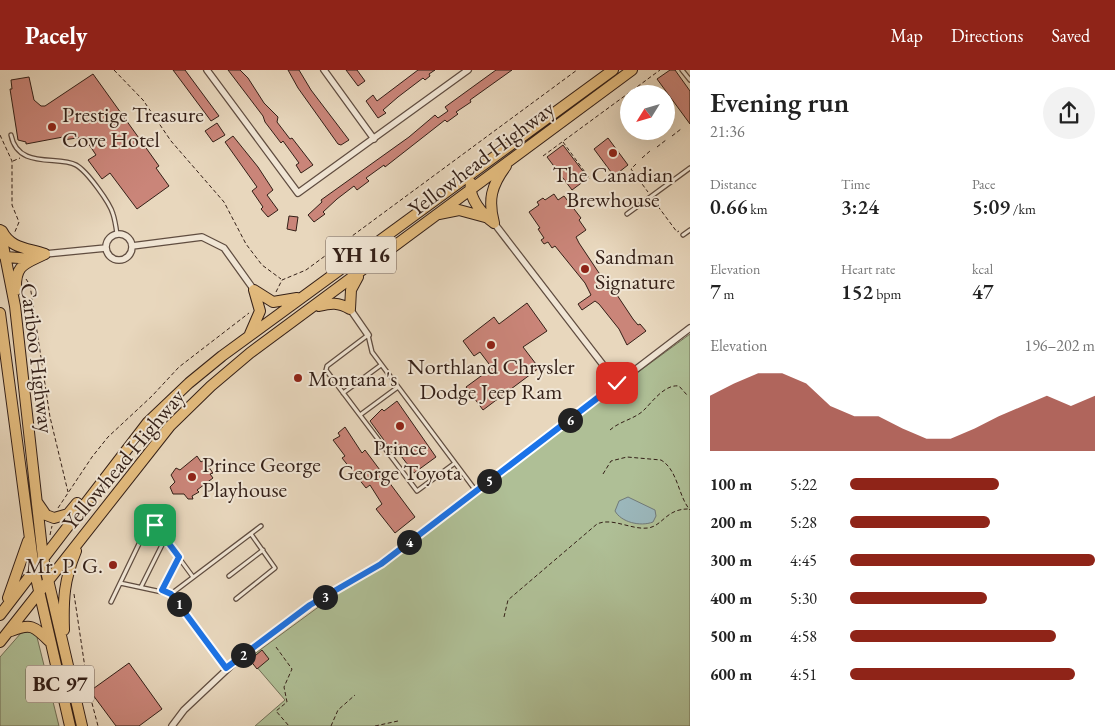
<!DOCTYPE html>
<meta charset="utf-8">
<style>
body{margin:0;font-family:"EB Garamond",serif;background:#f2f2f2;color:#222;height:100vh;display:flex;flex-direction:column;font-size:19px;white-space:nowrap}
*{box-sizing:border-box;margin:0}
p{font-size:16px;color:#767676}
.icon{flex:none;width:28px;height:28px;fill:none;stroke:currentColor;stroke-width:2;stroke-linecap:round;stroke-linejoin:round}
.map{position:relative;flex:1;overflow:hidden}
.sheet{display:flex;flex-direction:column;background:#fff;width:425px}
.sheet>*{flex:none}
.needle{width:32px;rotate:233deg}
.tools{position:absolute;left:620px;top:15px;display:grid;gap:10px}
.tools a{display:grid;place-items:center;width:55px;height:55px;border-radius:50%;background:#fff;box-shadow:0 5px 20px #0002;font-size:25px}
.pin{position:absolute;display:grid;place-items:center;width:42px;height:42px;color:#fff;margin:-21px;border-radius:10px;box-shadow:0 2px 8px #0006}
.km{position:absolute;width:25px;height:25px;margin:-12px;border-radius:50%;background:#222;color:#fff;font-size:14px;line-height:25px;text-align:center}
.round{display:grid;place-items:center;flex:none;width:52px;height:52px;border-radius:26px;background:#f2f2f2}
.overview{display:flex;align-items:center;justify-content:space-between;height:85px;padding:0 20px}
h1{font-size:28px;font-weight:600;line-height:38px}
.figures{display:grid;grid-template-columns:repeat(3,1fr);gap:8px;height:85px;padding:5px 20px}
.figures div{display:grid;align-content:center}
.figures b{font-size:21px;font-weight:600}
.figures small{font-size:14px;font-weight:400}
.figures p{font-size:14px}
.chart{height:140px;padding:10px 20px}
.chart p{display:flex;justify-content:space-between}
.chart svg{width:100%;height:90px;margin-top:5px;fill:#8f2418;opacity:.7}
ul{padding:0 20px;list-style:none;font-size:16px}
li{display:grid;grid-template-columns:80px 60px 1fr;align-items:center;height:38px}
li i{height:12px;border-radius:6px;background:#8f2418}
header{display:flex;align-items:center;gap:30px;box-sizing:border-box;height:70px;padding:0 25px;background:#8f2418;color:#fff}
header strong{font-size:24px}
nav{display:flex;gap:28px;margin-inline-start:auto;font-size:18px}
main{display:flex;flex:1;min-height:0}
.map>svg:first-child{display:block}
</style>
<header>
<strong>Pacely</strong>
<nav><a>Map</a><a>Directions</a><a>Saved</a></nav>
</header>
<main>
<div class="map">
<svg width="690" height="656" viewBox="0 0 690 656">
<rect width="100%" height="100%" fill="#e8d7bd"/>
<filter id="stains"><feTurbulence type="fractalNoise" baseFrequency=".004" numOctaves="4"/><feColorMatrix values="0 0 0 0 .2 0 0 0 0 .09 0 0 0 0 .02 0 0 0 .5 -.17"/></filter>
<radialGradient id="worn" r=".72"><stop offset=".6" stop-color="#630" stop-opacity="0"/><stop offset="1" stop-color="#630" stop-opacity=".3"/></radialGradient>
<path fill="#afbf96" stroke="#716f56" d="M690 264V656H255L285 630 249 588Z
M30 561 36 563 59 656H0V587L21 563Z"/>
<path fill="#9bb7bb" stroke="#717a79" d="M628 427 655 440 656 446 653 452C640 457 621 452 615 441L619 431Z"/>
<path fill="#ca8579" stroke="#331f17" d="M173 0H185L219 46 211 51Z
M228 0H240L248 8 264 33 278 47 277 52 290 69 292 68 313 95 301 103 296 95 299 93 283 71 281 73 265 52 263 46Z
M288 0H299L311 20 349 70 341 75 338 74 298 18Z
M346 0H357L365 11 358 16Z
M418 0H435L429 4 430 6 425 10 423 8 398 27 383 40 386 43 378 48 366 31 373 25 377 31Z
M496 0H512L470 30 471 32 456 42 458 44 447 52 445 50 385 97 384 95 366 108 369 111 357 120 354 116 337 129 323 142 325 144 314 152 308 145 322 132 321 130 409 67 435 45 438 48 448 41 445 37Z
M670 0H675L690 21V54L657 9Z
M93 4 159 96 156 98 169 116 137 139 110 103 102 109 88 90 96 85 84 67 63 70V67L26 74V72L18 70 10 19H12L11 10 29 7 34 30 41 36H45Z
M217 53 225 65 213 72 205 61Z
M233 66 258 97 273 120 267 125 278 140 268 147 261 139 263 137 252 121 257 117 225 72Z
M608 68 628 95 614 106 594 79Z
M563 75 588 108 572 120 547 87Z
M554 124 558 130 564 126 581 148 579 150 586 160 576 167 579 173 599 203 605 208 615 222 633 249 638 255 640 254 646 261 627 275 619 259 599 234 595 231 582 240 578 234 591 225 585 213 555 176 552 178 548 172 544 174 541 170 544 168 538 159 540 158 529 142 539 135 537 132 543 128 545 130Z
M289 146 298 147 296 161 287 159Z
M527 233 547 261 523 277 539 298 483 340 466 317 492 298 480 282 474 286 463 271 494 247 499 254Z
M397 331 436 387 414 403 392 374 389 377 370 351 382 339 384 341Z
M345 357 362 383 365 380 415 447 395 463 376 439 382 434 370 415 366 418 342 388 345 386 333 370 340 366 338 363Z
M197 386 201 392 204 390 213 403 210 404 213 408 197 420 199 422 192 426 193 429H188L184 424H173L170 417 175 412 171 405 176 398 180 400Z
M262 580 269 589 257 599 250 590Z
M129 593 162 639 139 656H116L90 621Z"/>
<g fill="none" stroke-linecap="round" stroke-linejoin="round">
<defs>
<path id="lane" d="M682 0 690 10
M11 65C18 100 58 85 76 95 87 101 110 133 113 144 115 150 116 157 117 164
M627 144 690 98
M683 165 690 160
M343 323 381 295
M360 345 398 317
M455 393 417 421 326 300 327 296 368 265 372 282 476 421
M229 506 263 480
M120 513 171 524 226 598
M141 517 165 469
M162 521 179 487
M171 524 261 456
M236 529 275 498 251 464
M111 532 149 453 155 455 193 507"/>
<path id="street" d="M207 0 298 123 468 0
M324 0 374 69
M494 153 617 313
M106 177a13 13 0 1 1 26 0a13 13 0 1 1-26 0Z
M132 176 202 167 224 178 254 220
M45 184 106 178
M350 239 368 265
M172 656 184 640 237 590 310 535 381 494 690 258"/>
<path id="highway" d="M471 113C468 128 483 145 494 153
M439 144 459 140 485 147
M494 153C488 130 491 116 506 96
M0 160 15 236 43 488 82 656
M2 161C11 179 28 178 45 184
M1 183 6 187 32 189
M16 220C15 194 25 194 45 184
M254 220 273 232 297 228
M319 236C331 233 338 232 350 239
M350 239 351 220 358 207
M0 243 34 499 70 656
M250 264 260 241 254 220
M37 432 46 445 54 448 68 444 77 433
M8 528 28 471
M0 545 148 352 189 313 222 286 613 0
M64 560C63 529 64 510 76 481
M11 561C31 553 34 556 49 571
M0 572 170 356 211 316 250 283 632 0"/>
</defs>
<use href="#lane" stroke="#604d40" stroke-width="5.5"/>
<use href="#street" stroke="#604d40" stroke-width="8"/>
<use href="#highway" stroke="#331f17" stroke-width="12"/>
<path stroke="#331f17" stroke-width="1" stroke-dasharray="4 2.5" stroke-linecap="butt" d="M114 0 143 30 171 71 224 132 246 174 262 195 281 209
M0 65 12 91V135L19 152 14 164
M672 66 681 59
M563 72 590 109
M657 77 666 70
M543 86 660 0
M642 88 650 81
M13 91 20 88
M636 94 631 99 648 122
M654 131 677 162 679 161
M26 209 30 215 50 347 68 422
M276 222 282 210 306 200 577 0
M610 360C620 351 635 349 644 340 653 331 665 314 679 316L687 325
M603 404 611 391 627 387 661 390C678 400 678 426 690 440
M58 438 92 387 108 367 152 326 179 297 249 243
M50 465 52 456
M74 524 88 618 98 656
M504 547 508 530 597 454C612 447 631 460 648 458 663 456 666 438 690 439
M276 577 292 599 284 617 287 632 276 641 289 656
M331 656 338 640 355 625
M375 656 398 651"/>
<use href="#lane" stroke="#f0e5d4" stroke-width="3"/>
<use href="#street" stroke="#f0e5d4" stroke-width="5.5"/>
<use href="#highway" stroke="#e4bc7e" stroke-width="10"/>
</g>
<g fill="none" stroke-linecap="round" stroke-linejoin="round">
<defs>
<path id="route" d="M155 455 179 487 162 520 171 524 226 598 310 535 381 494 617 313"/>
</defs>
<use href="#route" stroke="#fff" stroke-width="10"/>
<use href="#route" stroke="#1a73e8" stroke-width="6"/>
</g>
<g fill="#8f2418" stroke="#f0e5d4" stroke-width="2">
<circle cx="52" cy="57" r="5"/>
<circle cx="613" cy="83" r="5"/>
<circle cx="585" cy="199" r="5"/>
<circle cx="491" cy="275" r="5"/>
<circle cx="298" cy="308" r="5"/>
<circle cx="400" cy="356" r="5"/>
<circle cx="192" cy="407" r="5"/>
<circle cx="113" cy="495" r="5"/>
</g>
<g text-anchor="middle" stroke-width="4" stroke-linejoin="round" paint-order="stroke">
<g fill="#f0e5d4" stroke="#6c5a50" stroke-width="1">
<rect x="326" y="166.5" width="70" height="37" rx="4"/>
<rect x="26" y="595.5" width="68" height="37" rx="4"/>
</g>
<g font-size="21" font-weight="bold" fill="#331f17">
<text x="361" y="192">YH 16</text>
<text x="60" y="621">BC 97</text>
</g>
<g font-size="22" fill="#331f17" stroke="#f0e5d4" text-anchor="start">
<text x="62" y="52">Prestige Treasure<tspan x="62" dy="25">Cove Hotel</tspan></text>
<text x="613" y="112" text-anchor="middle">The Canadian<tspan x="613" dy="25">Brewhouse</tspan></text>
<text x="595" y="194">Sandman<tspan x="595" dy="25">Signature</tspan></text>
<text x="491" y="304" text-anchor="middle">Northland Chrysler<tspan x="491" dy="25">Dodge Jeep Ram</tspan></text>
<text x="308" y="316">Montana's</text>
<text x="400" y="385" text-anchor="middle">Prince<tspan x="400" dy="25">George Toyota</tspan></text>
<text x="202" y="402">Prince George<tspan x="202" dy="25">Playhouse</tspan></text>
<text x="103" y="503" text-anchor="end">Mr. P. G.</text>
</g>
<g font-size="22" fill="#331f17" stroke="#f0e5d4">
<text transform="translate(481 88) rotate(-37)" y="8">Yellowhead Highway</text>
<text transform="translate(38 288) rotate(83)" y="8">Cariboo Highway</text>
<text transform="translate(123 389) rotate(-50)" y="8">Yellowhead Highway</text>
</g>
</g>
<rect width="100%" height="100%" filter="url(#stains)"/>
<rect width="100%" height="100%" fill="url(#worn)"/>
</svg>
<div class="tools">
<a><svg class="needle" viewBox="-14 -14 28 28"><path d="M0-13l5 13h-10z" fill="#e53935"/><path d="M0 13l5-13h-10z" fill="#767676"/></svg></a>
</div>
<div class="pin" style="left:155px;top:455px;background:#1e9e55"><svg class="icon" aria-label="arrive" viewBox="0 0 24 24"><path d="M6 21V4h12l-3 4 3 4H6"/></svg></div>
<div class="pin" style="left:617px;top:313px;background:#d93025"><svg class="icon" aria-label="check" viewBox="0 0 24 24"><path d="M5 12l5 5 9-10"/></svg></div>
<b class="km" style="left:179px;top:534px">1</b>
<b class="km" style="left:243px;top:585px">2</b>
<b class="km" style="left:325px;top:527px">3</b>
<b class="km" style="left:409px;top:472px">4</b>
<b class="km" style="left:489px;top:411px">5</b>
<b class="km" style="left:570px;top:350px">6</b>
</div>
<section class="sheet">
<div class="overview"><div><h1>Evening run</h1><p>21:36</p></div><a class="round"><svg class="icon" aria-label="share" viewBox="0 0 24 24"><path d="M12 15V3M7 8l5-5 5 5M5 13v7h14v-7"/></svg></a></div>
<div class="figures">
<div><p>Distance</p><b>0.66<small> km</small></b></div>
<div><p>Time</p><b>3:24</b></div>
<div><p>Pace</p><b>5:09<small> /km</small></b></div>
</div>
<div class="figures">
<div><p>Elevation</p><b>7<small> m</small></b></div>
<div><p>Heart rate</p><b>152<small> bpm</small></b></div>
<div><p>kcal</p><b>47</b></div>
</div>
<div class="chart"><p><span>Elevation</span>196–202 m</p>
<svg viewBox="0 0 160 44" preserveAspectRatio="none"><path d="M0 44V17L10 11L20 6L30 6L40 11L50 22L60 27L70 27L80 33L90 38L100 38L110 33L120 27L130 22L140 17L150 22L160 17V44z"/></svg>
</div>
<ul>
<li><b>100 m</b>5:22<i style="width:61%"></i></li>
<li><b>200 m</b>5:28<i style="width:57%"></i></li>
<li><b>300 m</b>4:45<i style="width:100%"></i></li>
<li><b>400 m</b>5:30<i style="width:56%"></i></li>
<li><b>500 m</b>4:58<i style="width:84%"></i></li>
<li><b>600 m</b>4:51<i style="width:92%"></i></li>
</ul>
</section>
</main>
